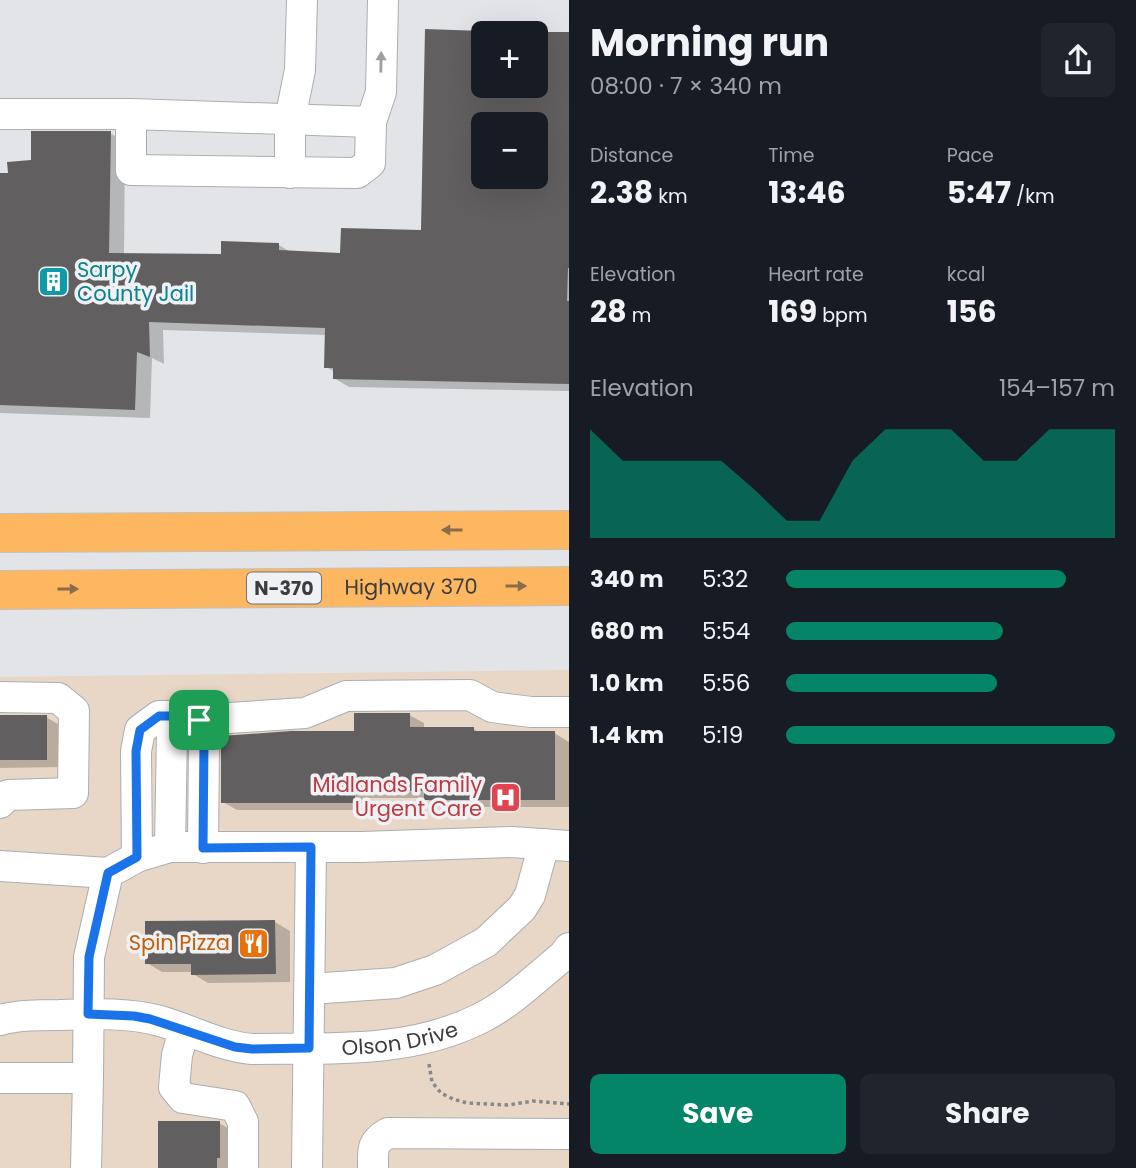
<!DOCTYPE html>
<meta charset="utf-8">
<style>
body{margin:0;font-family:Poppins,sans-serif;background:#20242c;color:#f1f3f6;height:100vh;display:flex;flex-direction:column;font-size:26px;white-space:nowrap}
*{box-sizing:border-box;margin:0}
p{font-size:23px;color:#9ea1a6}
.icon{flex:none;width:38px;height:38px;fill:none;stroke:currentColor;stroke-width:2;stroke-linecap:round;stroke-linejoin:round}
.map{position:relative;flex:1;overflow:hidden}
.panel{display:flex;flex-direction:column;background:#171b24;width:567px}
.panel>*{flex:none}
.buttons{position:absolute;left:471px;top:21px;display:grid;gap:14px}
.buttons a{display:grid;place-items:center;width:77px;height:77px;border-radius:10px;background:#171b24;box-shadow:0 7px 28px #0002;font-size:35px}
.pin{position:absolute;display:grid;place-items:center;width:60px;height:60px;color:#fff;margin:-30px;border-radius:14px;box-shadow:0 4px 10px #0006}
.round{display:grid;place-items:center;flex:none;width:74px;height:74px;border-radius:10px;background:#20242c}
.summary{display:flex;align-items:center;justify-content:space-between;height:119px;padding:0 21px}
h1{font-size:38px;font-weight:700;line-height:52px}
.metrics{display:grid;grid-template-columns:repeat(3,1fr);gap:10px;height:119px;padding:7px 21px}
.metrics div{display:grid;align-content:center}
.metrics b{font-size:30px;font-weight:700}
.metrics small{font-size:19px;font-weight:400}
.metrics p{font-size:19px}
.chart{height:196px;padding:14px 21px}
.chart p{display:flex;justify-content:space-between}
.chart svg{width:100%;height:126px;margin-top:7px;fill:#048567;opacity:.7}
.button{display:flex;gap:14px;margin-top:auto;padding:14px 21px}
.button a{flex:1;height:80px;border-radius:10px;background:#048567;color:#fff;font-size:28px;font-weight:700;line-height:80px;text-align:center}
.button a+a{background:#20242c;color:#f1f3f6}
ul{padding:0 21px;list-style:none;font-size:23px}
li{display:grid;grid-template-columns:112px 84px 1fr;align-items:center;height:52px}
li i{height:18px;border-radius:9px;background:#048567}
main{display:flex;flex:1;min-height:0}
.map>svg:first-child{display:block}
</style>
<main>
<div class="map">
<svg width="569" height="1168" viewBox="0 0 569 1168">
<rect width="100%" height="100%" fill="#e2e4e7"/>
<path fill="#e8d7c6" d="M569 670V1168H0V677Z"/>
<path fill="#0003" fill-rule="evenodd" d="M427 31 523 33H483V86H536V34H569V391L349 387 334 378 335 372 326 367 327 335 163 330 164 364 152 358 150 418 0 413V175H10L33 162 110 133 125 142 124 255 222 256 279 245 292 253 342 255 423 232ZM483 124H536V177H483Z
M409 715 424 723V729H474L480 733H554L569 742V807H440L425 798H369V810H237L223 802 356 733Z
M0 716 46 717 61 726 62 767 0 768Z
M275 922 290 931V982L208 983 193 974V972H162L147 963Z
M219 1123 235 1132 232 1168H160Z"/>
<path fill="#625f60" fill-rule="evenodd" d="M425 29 483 31V86H536V32H569V268H568L567 301H569V384L333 379V368H324L325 328 149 322 150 357 137 352 135 410 0 405V173H8L7 162 31 160V131H111L109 253 221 254V241L279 243V250L340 253 341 228 421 230ZM483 124H536V177H483Z
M354 713H410V727H474V731H555V800H424V791L355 790V803H221V736L291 731H354Z
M0 715H47V760H0Z
M275 920 276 974 191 975V964H145V921Z
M158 1121H220V1158H217V1168H158Z"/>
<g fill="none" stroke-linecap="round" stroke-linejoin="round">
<defs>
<g id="minor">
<path d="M0 114H131L371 122 370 163 357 173 131 170V114"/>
<path d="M371 122 381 92 383 0"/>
<path d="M290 173V119L300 70 302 0"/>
<path d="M0 697 58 698 74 711 73 793 8 795 0 803"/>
<path d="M170 847 172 732 199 720 305 713 346 696 470 695 492 707 531 712H569"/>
<path d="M137 857 136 751 140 730 159 716H181L199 720 204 741 203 848"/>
<path d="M0 866 108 873 137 857 170 847H362L512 842 569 846"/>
<path d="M310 989 396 983 435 970 486 942 522 908 530 895 544 844"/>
<path id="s1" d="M0 1020C19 1015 39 1015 59 1015 92 1014 128 1012 160 1021 191 1030 219 1046 252 1049 329 1048 410 1054 481 1018 511 1003 536 978 563 956L569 948"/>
<path d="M184 1030 177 1055 174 1087 183 1098 235 1106 243 1122V1168"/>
<path d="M0 1078H88L89 957 108 873"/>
<path d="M86 1168 88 1078"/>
<path d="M307 1168 311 847"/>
<path d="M373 1168C373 1149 371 1143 388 1133L569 1134"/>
</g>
<g id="highway">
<path d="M0 533 569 530"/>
<path id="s2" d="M0 590 569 586"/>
</g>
</defs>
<use href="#minor" stroke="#abaeb0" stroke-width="32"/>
<use href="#highway" stroke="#c0c1c1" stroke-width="40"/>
<path stroke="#87888a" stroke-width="3.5" stroke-dasharray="3.5 3.5" stroke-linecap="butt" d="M429 1064 432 1082 441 1093 453 1099 467 1103 508 1105 533 1101 569 1104"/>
<use href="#minor" stroke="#fff" stroke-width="30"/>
<use href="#highway" stroke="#fdb761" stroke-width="38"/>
</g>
<defs><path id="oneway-solid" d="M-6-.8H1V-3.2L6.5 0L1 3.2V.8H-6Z" transform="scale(1.75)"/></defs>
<use fill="#9d9e9e" href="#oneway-solid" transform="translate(381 62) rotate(-89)"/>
<g fill="#896d4b">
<use href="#oneway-solid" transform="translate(452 530) rotate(180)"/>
<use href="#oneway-solid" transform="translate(516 586)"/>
<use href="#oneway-solid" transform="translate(68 589)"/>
</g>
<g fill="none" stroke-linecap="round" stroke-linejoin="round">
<defs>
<path id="route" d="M159 716H181L199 720 204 741 203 848 311 847 309 1048 252 1049 235 1047 150 1019 134 1016 88 1014 89 957 108 873 137 857 136 751 140 730Z"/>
</defs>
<use href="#route" stroke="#fff" stroke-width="14"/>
<use href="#route" stroke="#1a73e8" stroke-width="9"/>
</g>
<defs>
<symbol id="building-square" viewBox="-11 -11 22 22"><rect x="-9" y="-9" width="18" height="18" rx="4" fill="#0f9aa8" stroke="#eff1f4"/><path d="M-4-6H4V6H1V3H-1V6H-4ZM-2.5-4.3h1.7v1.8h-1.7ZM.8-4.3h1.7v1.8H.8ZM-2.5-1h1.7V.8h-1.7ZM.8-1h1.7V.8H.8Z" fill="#fff"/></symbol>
<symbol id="hospital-square" viewBox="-11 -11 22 22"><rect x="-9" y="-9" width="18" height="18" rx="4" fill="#e0444e" stroke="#eff1f4"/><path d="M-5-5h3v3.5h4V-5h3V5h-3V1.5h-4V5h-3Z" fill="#fff"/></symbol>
<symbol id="restaurant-square" viewBox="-11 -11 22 22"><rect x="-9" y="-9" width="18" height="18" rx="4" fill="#e8710a" stroke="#eff1f4"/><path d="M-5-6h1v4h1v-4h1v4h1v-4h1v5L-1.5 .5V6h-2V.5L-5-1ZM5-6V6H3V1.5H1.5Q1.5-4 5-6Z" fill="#fff"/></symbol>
</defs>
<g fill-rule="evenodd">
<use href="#building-square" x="36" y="264" width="35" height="35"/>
<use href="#hospital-square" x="488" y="780" width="35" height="35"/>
<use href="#restaurant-square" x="236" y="926" width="35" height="35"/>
</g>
<g text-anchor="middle" stroke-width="7" stroke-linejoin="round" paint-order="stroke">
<rect fill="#eff1f4" stroke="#717274" stroke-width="2" x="247" y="572.5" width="74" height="31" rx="5"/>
<g font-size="19" font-weight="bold" fill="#3b3c3d">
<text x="284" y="595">N-370</text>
</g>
<g font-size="21" fill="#0d838f" stroke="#eff1f4" text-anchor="start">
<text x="77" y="277">Sarpy<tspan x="77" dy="24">County Jail</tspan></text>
</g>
<g font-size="21" fill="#3b3c3d" stroke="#eff1f4">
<text dy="7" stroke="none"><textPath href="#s2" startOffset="411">Highway 370</textPath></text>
<text dy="7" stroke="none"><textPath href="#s1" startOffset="406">Olson Drive</textPath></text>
</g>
<g font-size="21" fill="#be3a42" stroke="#eff1f4" text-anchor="end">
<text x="482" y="792">Midlands Family<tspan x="482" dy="24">Urgent Care</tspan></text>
</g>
<g font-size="21" fill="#c56008" stroke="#eff1f4" text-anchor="end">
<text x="230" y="950">Spin Pizza</text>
</g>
</g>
</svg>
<div class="buttons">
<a>+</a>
<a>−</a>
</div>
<div class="pin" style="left:199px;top:720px;background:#1e9e55"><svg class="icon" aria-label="arrive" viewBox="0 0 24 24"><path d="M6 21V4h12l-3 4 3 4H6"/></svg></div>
</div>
<section class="panel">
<div class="summary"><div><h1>Morning run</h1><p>08:00 · 7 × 340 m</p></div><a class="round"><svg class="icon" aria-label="share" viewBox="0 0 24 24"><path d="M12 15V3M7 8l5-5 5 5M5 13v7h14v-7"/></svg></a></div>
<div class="metrics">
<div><p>Distance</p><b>2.38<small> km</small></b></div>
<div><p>Time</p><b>13:46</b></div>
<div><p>Pace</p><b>5:47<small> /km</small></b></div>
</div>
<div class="metrics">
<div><p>Elevation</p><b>28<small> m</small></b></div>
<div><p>Heart rate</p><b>169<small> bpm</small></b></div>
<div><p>kcal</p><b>156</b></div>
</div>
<div class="chart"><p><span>Elevation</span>154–157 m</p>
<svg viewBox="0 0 160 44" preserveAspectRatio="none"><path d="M0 44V6L10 17L20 17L30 17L40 17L50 27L60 38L70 38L80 17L90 6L100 6L110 6L120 17L130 17L140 6L150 6L160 6V44z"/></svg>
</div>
<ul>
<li><b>340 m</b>5:32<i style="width:85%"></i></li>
<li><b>680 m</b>5:54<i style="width:66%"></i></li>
<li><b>1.0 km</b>5:56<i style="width:64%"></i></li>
<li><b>1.4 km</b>5:19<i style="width:100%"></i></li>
</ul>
<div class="button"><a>Save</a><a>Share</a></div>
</section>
</main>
